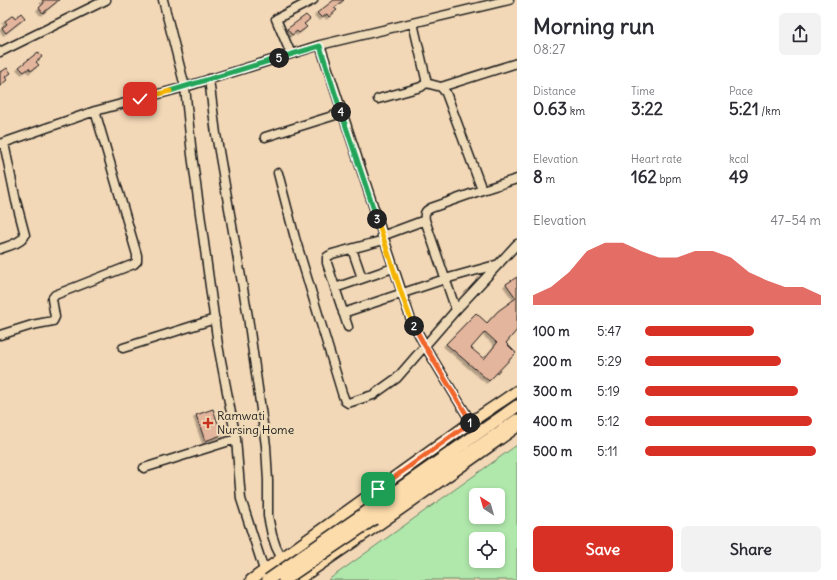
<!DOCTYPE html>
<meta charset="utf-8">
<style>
body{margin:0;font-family:Delius,sans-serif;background:#f2f2f3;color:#2b2b33;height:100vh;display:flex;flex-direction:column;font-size:15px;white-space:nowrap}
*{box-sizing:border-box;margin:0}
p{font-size:13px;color:#7c7c81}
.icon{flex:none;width:22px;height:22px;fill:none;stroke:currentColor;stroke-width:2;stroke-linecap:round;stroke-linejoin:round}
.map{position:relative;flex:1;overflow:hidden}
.side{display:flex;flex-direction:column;background:#fff;width:320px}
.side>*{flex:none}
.needle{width:26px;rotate:323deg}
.fabs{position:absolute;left:469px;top:488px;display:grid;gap:8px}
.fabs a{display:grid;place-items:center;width:36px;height:36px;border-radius:6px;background:#fff;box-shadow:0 2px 6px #0003;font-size:20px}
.pin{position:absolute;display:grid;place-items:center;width:34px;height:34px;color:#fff;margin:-17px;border-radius:8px;box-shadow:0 2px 6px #0006}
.km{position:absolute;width:20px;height:20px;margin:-10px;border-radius:50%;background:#222;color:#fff;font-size:11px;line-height:20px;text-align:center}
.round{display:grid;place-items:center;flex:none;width:42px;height:42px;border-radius:6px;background:#f2f2f3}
.headline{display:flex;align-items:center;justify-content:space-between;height:68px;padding:0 16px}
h1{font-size:22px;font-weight:700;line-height:30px}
.stats{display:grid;grid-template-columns:repeat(3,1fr);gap:6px;height:68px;padding:4px 16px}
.stats div{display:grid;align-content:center}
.stats b{font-size:17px;font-weight:700}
.stats small{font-size:11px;font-weight:400}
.stats p{font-size:11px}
.chart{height:112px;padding:8px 16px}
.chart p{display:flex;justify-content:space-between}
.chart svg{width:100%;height:72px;margin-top:4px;fill:#d93025;opacity:.7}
.primary-button{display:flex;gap:8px;margin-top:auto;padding:8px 16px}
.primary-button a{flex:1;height:46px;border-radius:6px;background:#d93025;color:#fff;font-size:16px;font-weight:700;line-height:46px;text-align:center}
.primary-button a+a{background:#f2f2f3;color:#2b2b33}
ul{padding:0 16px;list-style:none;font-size:13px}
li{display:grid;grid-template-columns:64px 48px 1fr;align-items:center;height:30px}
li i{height:10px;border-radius:5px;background:#d93025}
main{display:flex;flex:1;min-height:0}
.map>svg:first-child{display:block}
</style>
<main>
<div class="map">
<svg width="517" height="580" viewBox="0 0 517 580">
<defs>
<filter id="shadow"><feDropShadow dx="-2.5" dy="2.5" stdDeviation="0" flood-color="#0004"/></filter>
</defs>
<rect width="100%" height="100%" fill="#f3d8b7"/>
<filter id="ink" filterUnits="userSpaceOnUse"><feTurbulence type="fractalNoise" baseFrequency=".025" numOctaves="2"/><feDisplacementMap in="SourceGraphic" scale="8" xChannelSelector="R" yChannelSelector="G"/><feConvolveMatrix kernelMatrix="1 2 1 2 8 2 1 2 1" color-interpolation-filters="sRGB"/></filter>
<g filter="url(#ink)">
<path fill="#b0e8ac" stroke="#668264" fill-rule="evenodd" d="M517 445V580H328ZM476 495H498V517H476ZM476 539H498V561H476Z"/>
<path fill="#e4b59d" stroke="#1c1c1c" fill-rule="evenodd" filter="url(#shadow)" d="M42 0H59L43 13 39 8 44 3Z
M334 0H344L334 8 337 10 329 17 327 14 322 18 317 13Z
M21 13 25 18 6 33 2 28 7 24 5 21 13 15 15 18Z
M306 15 310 19 304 24 307 27 299 33 297 31 292 35 287 29Z
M38 52 42 57 36 62 39 65 31 71 29 68 24 72 19 67Z
M7 68 11 73 5 77 7 80 0 86V71L1 72Z
M517 277V330L506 343 516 353 489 381 446 344 476 313 487 323 498 311 516 298 506 284ZM485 332 497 343 484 359 471 348Z
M213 409 222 435 205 441 196 415Z"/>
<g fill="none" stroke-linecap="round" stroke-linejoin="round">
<defs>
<path id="minor" d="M163 0 185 87 192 155 218 345 236 439 241 499 264 570
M320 45 410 317 425 346 471 422
M0 52 106 0
M291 54 276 19 313 0
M209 79 216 134 248 317 263 424 266 446 268 481V516L272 535 276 547 284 563
M426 83 441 87 446 93 482 190
M441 87 517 63
M378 99 421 87 426 83V79L413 23
M265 137 342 113
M0 144 95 111 185 87 320 45 509 0
M278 173 295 238 342 393 345 401 348 403 373 395 397 378 456 310 517 244
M382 236 425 220
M0 249C8 246 22 243 25 235L16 201 4 143
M352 249 362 278
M335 288 393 268
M456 310 425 220C424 213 425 211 431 208L482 190 517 179
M343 313 445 279 499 264
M348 327 327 263V257L332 254 384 240
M0 335 32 325 53 321 55 317 52 299 55 295 134 264 137 261V255L95 111
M123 348 215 319
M144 468 236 439"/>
<path id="major" d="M251 580 471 422 517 391
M298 580 381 523 517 427"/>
<path id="highway" d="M369 510 517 406
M374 519 517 420"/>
</defs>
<use href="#minor" stroke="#1c1c1c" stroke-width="11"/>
<use href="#major" stroke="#1c1c1c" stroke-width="13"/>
<use href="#highway" stroke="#1c1c1c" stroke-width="14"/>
<use href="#minor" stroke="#f0dbb9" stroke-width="8"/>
<use href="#major" stroke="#fddcac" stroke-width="10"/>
<use href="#highway" stroke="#fddcac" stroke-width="11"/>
<defs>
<path id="highway-bridge" d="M268 580 369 510
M284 580 374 519"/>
</defs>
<use href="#highway-bridge" stroke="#1c1c1c" stroke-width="14" stroke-linecap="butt"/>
<use href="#highway-bridge" stroke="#fddcac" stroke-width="11"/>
</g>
</g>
<g fill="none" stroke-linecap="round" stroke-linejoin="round" filter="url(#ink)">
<defs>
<path id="split-1" d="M378 489 470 423"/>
<path id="split-2" d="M414 326 425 346 471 422 470 423"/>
<path id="split-3" d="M377 219 403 298 410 317 414 326"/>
<path id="split-4" d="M341 112 377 219"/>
<path id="split-5" d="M279 58 320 46 341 112"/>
<path id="split-6" d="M170 91 279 58"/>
<path id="split-7" d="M140 99 170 91"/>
</defs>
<use href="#split-1" stroke="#fff" stroke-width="8"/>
<use href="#split-2" stroke="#fff" stroke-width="8"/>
<use href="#split-3" stroke="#fff" stroke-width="8"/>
<use href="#split-4" stroke="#fff" stroke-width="8"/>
<use href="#split-5" stroke="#fff" stroke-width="8"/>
<use href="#split-6" stroke="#fff" stroke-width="8"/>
<use href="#split-7" stroke="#fff" stroke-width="8"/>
<use href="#split-1" stroke="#f0652b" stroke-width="5"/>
<use href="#split-2" stroke="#f0652b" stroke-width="5"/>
<use href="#split-3" stroke="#f5b400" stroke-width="5"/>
<use href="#split-4" stroke="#22a559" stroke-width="5"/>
<use href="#split-5" stroke="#22a559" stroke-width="5"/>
<use href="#split-6" stroke="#22a559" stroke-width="5"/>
<use href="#split-7" stroke="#f5b400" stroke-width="5"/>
</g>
<path fill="#c8321e" stroke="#f0dbb9" stroke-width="1.5" d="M206 417h4v4h4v4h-4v4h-4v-4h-4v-4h4z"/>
<g text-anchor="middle" stroke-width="4" stroke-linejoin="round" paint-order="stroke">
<g font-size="12" fill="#1c1c1c" stroke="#f0dbb9" text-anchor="start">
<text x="217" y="420">Ramwati<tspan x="217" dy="14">Nursing Home</tspan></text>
</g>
</g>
</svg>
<div class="fabs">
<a><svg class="needle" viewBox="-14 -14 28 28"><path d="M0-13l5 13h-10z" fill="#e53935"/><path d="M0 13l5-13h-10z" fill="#7c7c81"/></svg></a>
<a><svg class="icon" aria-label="locate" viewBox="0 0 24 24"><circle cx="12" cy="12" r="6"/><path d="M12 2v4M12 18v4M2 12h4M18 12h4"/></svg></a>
</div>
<div class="pin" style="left:378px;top:489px;background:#1e9e55"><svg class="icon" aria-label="arrive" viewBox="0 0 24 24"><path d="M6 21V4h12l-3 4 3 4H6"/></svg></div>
<div class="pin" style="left:140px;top:99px;background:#d93025"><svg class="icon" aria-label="check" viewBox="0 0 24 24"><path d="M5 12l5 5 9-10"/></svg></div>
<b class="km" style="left:470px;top:423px">1</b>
<b class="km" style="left:414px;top:326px">2</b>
<b class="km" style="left:377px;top:219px">3</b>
<b class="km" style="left:341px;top:112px">4</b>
<b class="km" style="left:279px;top:58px">5</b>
</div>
<section class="side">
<div class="headline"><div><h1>Morning run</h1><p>08:27</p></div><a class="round"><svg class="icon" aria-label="share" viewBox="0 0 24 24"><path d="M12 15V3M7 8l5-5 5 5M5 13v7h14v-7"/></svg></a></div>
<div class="stats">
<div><p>Distance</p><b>0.63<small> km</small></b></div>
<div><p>Time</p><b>3:22</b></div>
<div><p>Pace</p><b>5:21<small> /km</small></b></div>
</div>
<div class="stats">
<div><p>Elevation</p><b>8<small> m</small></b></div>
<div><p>Heart rate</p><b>162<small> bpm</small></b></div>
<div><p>kcal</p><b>49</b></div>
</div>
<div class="chart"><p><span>Elevation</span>47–54 m</p>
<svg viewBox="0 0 160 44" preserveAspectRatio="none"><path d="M0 44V38L10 33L20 24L30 11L40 6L50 6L60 11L70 15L80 15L90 11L100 11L110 15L120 24L130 29L140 33L150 33L160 38V44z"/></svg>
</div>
<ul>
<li><b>100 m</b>5:47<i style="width:62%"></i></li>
<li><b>200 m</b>5:29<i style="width:77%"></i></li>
<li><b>300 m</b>5:19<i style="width:87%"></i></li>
<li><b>400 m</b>5:12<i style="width:95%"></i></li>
<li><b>500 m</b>5:11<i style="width:97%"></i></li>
</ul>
<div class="primary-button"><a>Save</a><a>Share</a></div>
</section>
</main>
